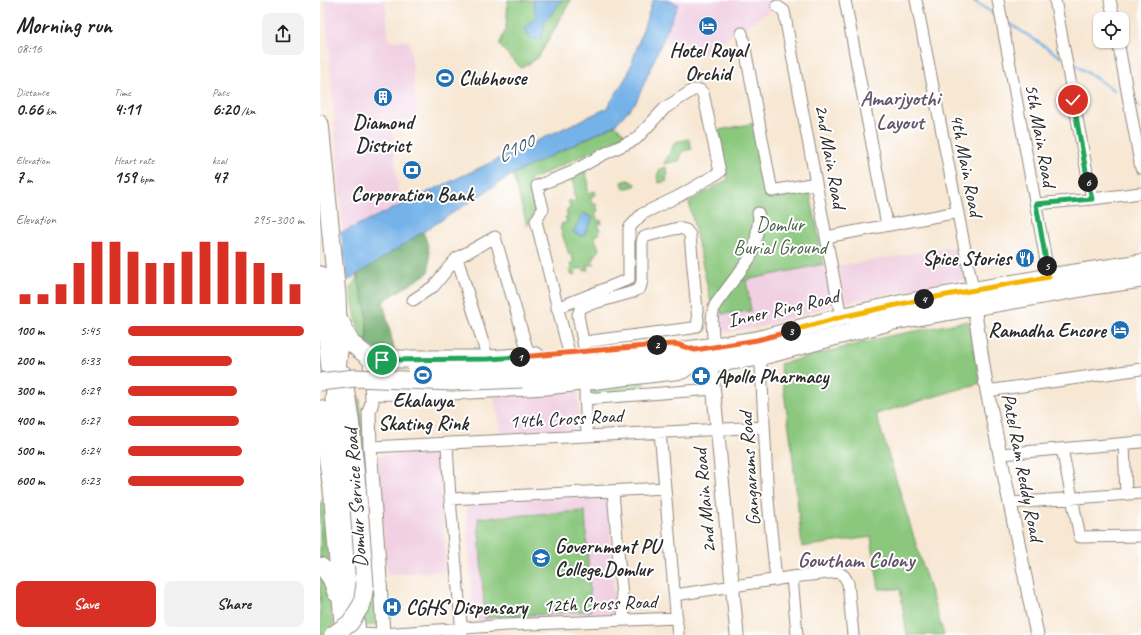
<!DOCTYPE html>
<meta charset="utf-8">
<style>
body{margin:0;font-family:Caveat,sans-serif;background:#f2f2f2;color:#222;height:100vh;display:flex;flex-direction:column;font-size:15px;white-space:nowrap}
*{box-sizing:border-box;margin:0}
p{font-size:13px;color:#767676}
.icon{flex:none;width:22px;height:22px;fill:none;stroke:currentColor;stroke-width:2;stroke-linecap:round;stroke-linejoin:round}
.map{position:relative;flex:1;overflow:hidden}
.details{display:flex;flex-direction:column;background:#fff;width:320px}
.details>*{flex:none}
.controls{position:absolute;left:773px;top:12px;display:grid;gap:8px}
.controls a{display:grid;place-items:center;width:36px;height:36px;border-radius:8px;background:#fff;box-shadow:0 1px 3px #0004;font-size:20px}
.pin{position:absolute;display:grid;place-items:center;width:34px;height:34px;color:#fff;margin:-17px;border:2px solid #fff;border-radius:50%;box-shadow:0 1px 4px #0007}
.km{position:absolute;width:20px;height:20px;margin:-10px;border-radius:50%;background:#222;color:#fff;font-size:11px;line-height:20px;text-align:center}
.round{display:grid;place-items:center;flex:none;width:42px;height:42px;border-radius:8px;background:#f2f2f2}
.head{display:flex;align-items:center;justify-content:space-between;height:68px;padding:0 16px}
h1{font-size:22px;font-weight:700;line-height:30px}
.stats{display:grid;grid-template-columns:repeat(3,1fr);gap:6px;height:68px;padding:4px 16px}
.stats div{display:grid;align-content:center}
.stats b{font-size:17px;font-weight:700}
.stats small{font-size:11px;font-weight:400}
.stats p{font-size:11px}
.chart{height:112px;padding:8px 16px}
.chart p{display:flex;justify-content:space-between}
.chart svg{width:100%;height:72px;margin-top:4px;stroke:#d93025;stroke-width:6}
.primary-button{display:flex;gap:8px;margin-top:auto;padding:8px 16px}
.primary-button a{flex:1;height:46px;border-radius:8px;background:#d93025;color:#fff;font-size:16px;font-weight:700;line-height:46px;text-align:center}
.primary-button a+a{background:#f2f2f2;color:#222}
ul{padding:0 16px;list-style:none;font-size:13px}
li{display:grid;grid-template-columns:64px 48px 1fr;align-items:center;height:30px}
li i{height:10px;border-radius:5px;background:#d93025}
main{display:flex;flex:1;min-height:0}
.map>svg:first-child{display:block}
</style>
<main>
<section class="details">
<div class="head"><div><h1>Morning run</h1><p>08:16</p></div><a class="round"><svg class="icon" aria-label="share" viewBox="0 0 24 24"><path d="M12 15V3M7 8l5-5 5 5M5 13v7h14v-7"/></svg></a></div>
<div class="stats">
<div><p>Distance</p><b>0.66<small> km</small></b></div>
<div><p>Time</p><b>4:11</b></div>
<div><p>Pace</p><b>6:20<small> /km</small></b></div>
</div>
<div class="stats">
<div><p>Elevation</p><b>7<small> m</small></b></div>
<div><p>Heart rate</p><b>159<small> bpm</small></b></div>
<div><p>kcal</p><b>47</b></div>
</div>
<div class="chart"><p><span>Elevation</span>295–300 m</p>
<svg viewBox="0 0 160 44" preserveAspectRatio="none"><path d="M5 44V38M15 44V38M25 44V32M35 44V19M45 44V6M55 44V6M65 44V12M75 44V19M85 44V19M95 44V12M105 44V6M115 44V6M125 44V12M135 44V19M145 44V25M155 44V32"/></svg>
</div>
<ul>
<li><b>100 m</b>5:45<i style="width:100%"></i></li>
<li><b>200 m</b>6:33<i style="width:59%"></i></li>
<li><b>300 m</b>6:29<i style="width:62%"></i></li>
<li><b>400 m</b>6:27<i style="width:63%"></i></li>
<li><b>500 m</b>6:24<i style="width:65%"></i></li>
<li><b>600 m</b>6:23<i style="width:66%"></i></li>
</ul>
<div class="primary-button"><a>Save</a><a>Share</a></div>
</section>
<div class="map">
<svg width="821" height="635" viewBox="0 0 821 635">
<rect width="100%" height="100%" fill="#fff"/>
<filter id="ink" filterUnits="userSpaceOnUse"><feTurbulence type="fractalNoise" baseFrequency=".025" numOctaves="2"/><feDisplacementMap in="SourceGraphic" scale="8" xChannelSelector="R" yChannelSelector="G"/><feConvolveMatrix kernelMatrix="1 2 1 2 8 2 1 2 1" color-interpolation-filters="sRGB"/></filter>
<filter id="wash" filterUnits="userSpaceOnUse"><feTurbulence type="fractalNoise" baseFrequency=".012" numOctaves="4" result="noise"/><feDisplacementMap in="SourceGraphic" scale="16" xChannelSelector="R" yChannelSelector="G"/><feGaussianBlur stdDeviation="0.9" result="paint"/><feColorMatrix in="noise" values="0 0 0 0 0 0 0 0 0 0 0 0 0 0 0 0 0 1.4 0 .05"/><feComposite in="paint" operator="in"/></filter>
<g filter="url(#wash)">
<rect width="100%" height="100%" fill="#f7e7d3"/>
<path fill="#f1d0e3" d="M5 0H65L69 41 90 40 97 119 71 122 79 197 80 205 23 232Z
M346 0H461L457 6 451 10 384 53 377 44 342 42 357 5Z
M639 246 645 279 524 303 518 266Z
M504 264 513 305 436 328 398 333 397 315 431 311 426 280Z
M258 390 259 429 182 434 174 397Z
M118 452 127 571 67 575 58 456Z
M288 494 295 614 153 622 146 502Z"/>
<path fill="#8bc87e" stroke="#5b7a54" d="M188 0H251L218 58 201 68 179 45 186 29Z
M435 123 449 196 489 188 504 264 426 280 431 311 401 314 399 298 391 303 369 202 408 179 399 130Z
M295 125 306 135 211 180 210 185 215 212 207 226 193 174Z
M369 139 372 149 363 151 359 161 344 164 355 142Z
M264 167 269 184 267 185 269 193 275 191 276 195 270 197 273 204H276L278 211 275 212 278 221 281 220 282 223 278 224 280 231H279L280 234 274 236 279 249 272 262 275 264 267 266 268 270 264 271 263 268 255 270 256 274 252 275 250 274 249 270 251 269 250 264 254 263 251 254 249 255 240 227 242 226 241 224 247 222 245 217 248 216 246 212 248 211 247 209 251 208 248 201 251 200 252 202 256 201 253 192 255 190 251 178Z
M346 167 348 174 346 178 347 181 339 183 337 176 340 169Z
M308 180 316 184 315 186 304 189 302 182Z
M37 274 47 315V344L39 332 30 288 36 280Z
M648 321 660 383 556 414 624 635H587L580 589H559L551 537 482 547 471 442 460 364 569 336Z
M324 382V391L268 396V388Z
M38 398H40L58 623 57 625 44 626 40 564 44 507Z
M4 500 9 559 6 562 0 560V503Z
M265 511 271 611 165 618 158 518Z
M0 576C10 595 12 614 15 635H0Z"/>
<path fill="#70ac6d" stroke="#4e6c4c" d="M103 232C109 245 111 259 108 273L63 301 75 353 63 354 47 344V315L37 274Z"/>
<path fill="#75b2e8" stroke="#506e8a" d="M213 0H242L225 22 221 38 212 39 204 29 216 16Z
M333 0H346L358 4 342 42 316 102 295 125 193 174 27 281 0 287V233L23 232 287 108 308 74Z
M263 213 273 218 263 237 253 232Z"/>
<path fill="#f7e7d3" d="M20 230 27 283 0 289V231Z"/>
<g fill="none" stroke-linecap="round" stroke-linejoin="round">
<path stroke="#75b2e8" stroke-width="2.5" d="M652 0 673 13
M689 23 741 57
M751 62 794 90
M813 102 821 107"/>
</g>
</g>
<g filter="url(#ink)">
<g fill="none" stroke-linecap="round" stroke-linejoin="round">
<defs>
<path id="minor" d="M525 0 567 225
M596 0 653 290
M678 0 729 277
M735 0 772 199
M790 0 794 19
M457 6 464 11 521 317
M422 33 452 191 496 183
M798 41 821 168
M716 204 772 199 821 193
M506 237 638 212
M137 258 168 359
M93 300 114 286 129 267 137 258 175 237 209 356
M237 308 309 279V228L322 214 359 196 400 172 383 93 380 90H373L345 108 316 139 282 155 252 172 217 186 223 209 216 221 249 353
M264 342 372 328 377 326 378 321 370 235 366 230 358 228 327 236 323 238 322 243V281L320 288 313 292 264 306 260 309 258 315 265 352
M394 347C393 333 390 317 395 305L430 258 435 247 439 217 438 213
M439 357 441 365 448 500 456 580
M667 391 821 369
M265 392 267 435
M265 399 393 389
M340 432 358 635
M127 444 130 499 142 634
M804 444 806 494
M50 447 444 427
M742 449 760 537 821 536
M681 454 821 442
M293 492 304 620
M130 499 345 488
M691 503 821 493
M472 577 477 635
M355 595 472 577 518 572 524 576 528 583 533 635
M37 633 63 634 187 625 357 618"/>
<path id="tertiary" d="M654 307 667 391 717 635
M50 358 52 402 49 412 50 447 59 563 63 635
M391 363 417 635
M52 393 110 394 227 388 363 372 375 363"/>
<path id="primary" d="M0 124 17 295 19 350 14 400 28 530 37 635
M0 275 10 368
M21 322 31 343 50 358 62 359H168L216 356
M201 366 353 352 437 340 521 317 584 303 729 277 821 263
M23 374 30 418 39 507
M202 379 354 364 403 362 439 357 569 322 779 285 821 279
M0 409 12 489 24 635
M0 566C10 573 13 582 16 593"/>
</defs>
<use href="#minor" stroke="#91897f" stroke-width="13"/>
<use href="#tertiary" stroke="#91897f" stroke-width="15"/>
<use href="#primary" stroke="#91897f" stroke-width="19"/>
<use href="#minor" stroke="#fff" stroke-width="11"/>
<use href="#tertiary" stroke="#fff" stroke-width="13"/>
<use href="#primary" stroke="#fff" stroke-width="17"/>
<defs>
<path id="primary-bridge" d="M96 369 132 370 201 366
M0 382 35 378 132 382 202 379
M13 635 30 623 42 604 45 585 39 507"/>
</defs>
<use href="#primary-bridge" stroke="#91897f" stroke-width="19" stroke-linecap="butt"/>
<use href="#primary-bridge" stroke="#fff" stroke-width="17"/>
</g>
</g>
<g fill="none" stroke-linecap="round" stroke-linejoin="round" filter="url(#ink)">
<defs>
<path id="split-1" d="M62 360 168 359 200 357"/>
<path id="split-2" d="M200 357 337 345"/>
<path id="split-3" d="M337 345 356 344 375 350 437 340 471 331"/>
<path id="split-4" d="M471 331 521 317 604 299"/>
<path id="split-5" d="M604 299 729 277 727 266"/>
<path id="split-6" d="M727 266 716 204 772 199 768 182"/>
<path id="split-7" d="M753 100 768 182"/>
</defs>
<use href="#split-1" stroke="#fff" stroke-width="8"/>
<use href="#split-2" stroke="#fff" stroke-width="8"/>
<use href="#split-3" stroke="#fff" stroke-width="8"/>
<use href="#split-4" stroke="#fff" stroke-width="8"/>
<use href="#split-5" stroke="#fff" stroke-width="8"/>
<use href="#split-6" stroke="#fff" stroke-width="8"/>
<use href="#split-7" stroke="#fff" stroke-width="8"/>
<use href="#split-1" stroke="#22a559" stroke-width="5"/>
<use href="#split-2" stroke="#f0652b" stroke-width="5"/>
<use href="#split-3" stroke="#f0652b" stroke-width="5"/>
<use href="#split-4" stroke="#f5b400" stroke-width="5"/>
<use href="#split-5" stroke="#f5b400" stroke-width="5"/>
<use href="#split-6" stroke="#22a559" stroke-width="5"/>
<use href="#split-7" stroke="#22a559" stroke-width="5"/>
</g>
<defs>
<symbol id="hotel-disc" viewBox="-11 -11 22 22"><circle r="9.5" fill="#1f6fb2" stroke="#fff"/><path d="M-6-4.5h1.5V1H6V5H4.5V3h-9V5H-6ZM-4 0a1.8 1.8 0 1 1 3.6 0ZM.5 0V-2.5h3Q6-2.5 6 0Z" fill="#fff"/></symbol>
<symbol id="stadium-disc" viewBox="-11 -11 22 22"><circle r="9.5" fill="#1f6fb2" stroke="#fff"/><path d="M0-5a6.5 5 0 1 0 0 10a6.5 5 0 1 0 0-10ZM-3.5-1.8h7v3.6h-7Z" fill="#fff"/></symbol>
<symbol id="building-disc" viewBox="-11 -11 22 22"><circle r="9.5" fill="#1f6fb2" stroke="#fff"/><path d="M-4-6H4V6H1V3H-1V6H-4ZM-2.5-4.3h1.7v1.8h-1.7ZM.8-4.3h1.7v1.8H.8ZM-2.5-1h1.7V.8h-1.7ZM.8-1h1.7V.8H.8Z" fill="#fff"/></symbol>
<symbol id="bank-disc" viewBox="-11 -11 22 22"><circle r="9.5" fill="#1f6fb2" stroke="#fff"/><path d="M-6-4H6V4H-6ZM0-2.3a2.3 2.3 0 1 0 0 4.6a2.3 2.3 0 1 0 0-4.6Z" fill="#fff"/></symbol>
<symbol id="restaurant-disc" viewBox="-11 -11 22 22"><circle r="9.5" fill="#1f6fb2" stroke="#fff"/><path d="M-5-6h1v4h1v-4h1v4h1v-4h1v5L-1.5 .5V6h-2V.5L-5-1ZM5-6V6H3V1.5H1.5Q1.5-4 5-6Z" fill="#fff"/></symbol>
<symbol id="pharmacy-disc" viewBox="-11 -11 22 22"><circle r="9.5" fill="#1f6fb2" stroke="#fff"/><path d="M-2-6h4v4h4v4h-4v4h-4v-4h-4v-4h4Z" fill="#fff"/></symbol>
<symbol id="school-disc" viewBox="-11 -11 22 22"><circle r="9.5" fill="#1f6fb2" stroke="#fff"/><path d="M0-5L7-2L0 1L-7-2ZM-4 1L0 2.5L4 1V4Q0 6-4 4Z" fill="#fff"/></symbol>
<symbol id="hospital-disc" viewBox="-11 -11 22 22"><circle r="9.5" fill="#1f6fb2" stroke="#fff"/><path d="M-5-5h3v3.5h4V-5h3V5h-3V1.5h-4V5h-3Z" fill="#fff"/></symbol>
</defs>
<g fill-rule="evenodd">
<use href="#hotel-disc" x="377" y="15" width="22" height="22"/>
<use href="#stadium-disc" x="114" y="67" width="22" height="22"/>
<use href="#building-disc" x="52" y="86" width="22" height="22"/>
<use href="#bank-disc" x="81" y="159" width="22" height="22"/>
<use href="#restaurant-disc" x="694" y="247" width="22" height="22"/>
<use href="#hotel-disc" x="789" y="319" width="22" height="22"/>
<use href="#stadium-disc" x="92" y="364" width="22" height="22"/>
<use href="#pharmacy-disc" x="370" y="365" width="22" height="22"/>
<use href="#school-disc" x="210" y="547" width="22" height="22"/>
<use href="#hospital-disc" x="61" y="596" width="22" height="22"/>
</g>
<g text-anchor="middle" stroke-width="4" stroke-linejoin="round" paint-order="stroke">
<g font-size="20" font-weight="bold" fill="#2b2b2b" stroke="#fff">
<text x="388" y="57">Hotel Royal<tspan x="388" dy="23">Orchid</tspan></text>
<text x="139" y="85" text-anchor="start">Clubhouse</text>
<text x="63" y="129">Diamond<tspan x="63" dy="23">District</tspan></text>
<text x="92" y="201">Corporation Bank</text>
<text x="691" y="265" text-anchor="end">Spice Stories</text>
<text x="786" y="337" text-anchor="end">Ramadha Encore</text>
<text x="395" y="383" text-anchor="start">Apollo Pharmacy</text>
<text x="103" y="407">Ekalavya<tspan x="103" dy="23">Skating Rink</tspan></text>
<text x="235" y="553" text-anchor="start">Government PU<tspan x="235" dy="23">College,Domlur</tspan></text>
<text x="86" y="614" text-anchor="start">CGHS Dispensary</text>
</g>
<g font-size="20" fill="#2b2b2b" stroke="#fff">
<text transform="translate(721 135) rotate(80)" y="7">5th Main Road</text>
<text transform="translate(511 156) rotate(80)" y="7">2nd Main Road</text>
<text transform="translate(647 165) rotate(79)" y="7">4th Main Road</text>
<text transform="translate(463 308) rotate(-13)" y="7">Inner Ring Road</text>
<text transform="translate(246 418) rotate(-3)" y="7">14th Cross Road</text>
<text transform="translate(703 467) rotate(79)" y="7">Patel Ram Reddy Road</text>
<text transform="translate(429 469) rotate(-94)" y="7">Gangarams Road</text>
<text transform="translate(35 498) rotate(-94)" y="7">Domlur Service Road</text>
<text transform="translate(384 501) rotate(-95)" y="7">2nd Main Road</text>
<text transform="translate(280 603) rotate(-2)" y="7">12th Cross Road</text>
</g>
<g font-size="20" fill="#4d6248" stroke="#fff">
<text x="460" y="231">Domlur<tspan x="460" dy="23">Burial Ground</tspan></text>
</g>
<g font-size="21" font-weight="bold" fill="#64556b" stroke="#fff">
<text x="580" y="105">Amarjyothi<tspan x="580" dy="24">Layout</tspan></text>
<text x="536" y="567">Gowtham Colony</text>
</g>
<g font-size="21" font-style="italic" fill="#455a6d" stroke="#fff">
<text transform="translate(195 148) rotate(-26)" y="7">C100</text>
</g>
</g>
</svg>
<div class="controls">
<a><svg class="icon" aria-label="locate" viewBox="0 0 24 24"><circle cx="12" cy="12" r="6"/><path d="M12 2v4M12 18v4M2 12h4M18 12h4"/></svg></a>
</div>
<div class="pin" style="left:62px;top:360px;background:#1e9e55"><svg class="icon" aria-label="arrive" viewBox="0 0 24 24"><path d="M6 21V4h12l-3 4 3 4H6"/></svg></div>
<div class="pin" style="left:753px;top:100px;background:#d93025"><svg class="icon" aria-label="check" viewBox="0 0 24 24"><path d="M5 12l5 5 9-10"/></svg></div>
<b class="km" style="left:200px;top:357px">1</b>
<b class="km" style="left:337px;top:345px">2</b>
<b class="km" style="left:471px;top:331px">3</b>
<b class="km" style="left:604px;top:299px">4</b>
<b class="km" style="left:727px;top:266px">5</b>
<b class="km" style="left:768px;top:182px">6</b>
</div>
</main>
